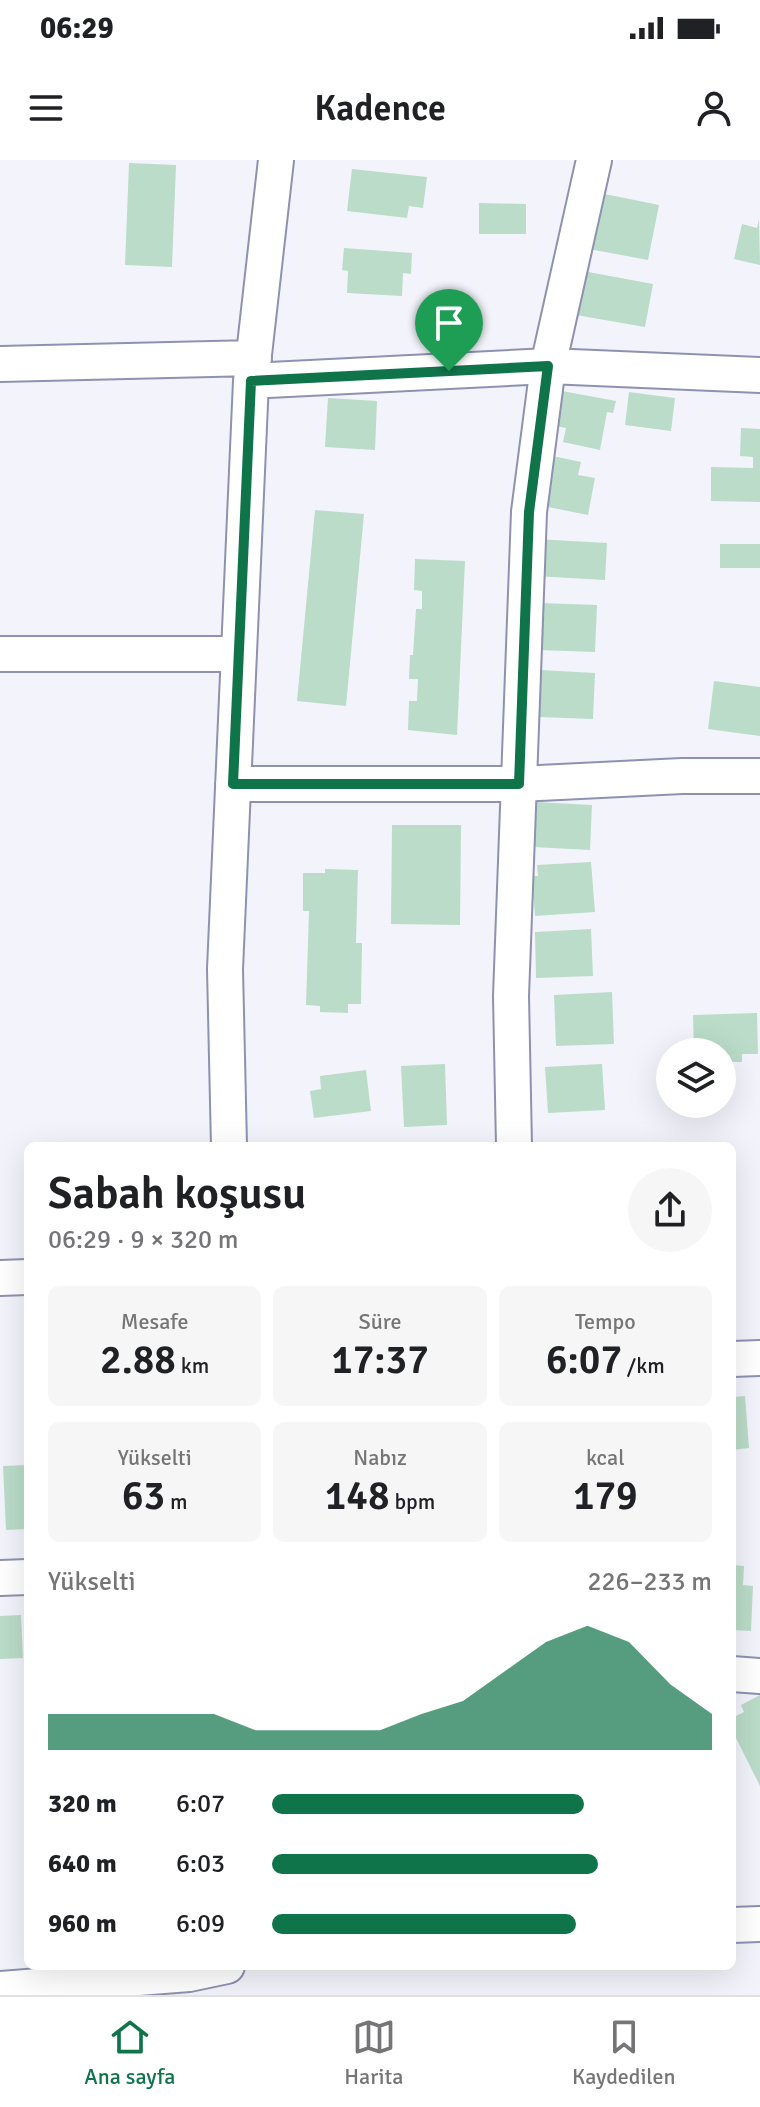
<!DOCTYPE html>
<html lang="tr">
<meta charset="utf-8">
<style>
body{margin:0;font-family:Signika,sans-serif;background:#f6f6f6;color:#202124;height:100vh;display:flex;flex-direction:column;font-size:30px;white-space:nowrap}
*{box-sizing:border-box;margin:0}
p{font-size:26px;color:#757577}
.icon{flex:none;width:44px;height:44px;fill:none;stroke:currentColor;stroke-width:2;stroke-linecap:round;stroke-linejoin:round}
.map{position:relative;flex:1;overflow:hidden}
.details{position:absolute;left:24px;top:982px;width:712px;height:828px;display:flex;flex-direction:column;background:#fff;border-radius:12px;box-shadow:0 8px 32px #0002}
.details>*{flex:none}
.controls{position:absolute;left:656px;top:878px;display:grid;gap:16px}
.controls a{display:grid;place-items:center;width:80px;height:80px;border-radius:50%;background:#fff;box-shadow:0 8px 32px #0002;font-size:40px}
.pin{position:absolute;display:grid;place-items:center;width:68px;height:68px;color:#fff;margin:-82px -34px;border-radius:50% 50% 50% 0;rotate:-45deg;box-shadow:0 0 8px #0007}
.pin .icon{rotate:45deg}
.round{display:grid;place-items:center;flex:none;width:84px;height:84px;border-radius:42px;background:#f6f6f6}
.overview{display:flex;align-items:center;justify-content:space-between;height:136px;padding:0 24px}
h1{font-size:44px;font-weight:600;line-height:60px}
.metrics{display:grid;grid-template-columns:repeat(3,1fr);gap:12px;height:136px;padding:8px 24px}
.metrics div{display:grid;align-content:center;border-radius:12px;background:#f6f6f6;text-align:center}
.metrics b{font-size:40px;font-weight:600}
.metrics small{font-size:22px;font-weight:400}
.metrics p{font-size:22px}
.chart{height:224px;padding:16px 24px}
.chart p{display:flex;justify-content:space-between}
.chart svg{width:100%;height:144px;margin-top:8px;fill:#10744b;opacity:.7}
ul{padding:0 24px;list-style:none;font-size:26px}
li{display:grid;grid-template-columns:128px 96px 1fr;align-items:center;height:60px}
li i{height:20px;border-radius:10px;background:#10744b}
.status{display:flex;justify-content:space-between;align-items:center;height:56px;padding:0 40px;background:#fff;direction:ltr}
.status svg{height:22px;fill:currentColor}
header{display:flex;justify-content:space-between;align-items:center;height:104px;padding:0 24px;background:#fff;font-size:36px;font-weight:600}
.tab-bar{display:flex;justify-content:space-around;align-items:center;height:112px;border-top:2px solid #e0e0e0;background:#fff;font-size:22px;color:#757577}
.tab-bar a{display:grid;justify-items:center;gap:4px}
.tab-bar .active{color:#10744b}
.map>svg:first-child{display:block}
</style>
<div class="status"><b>06:29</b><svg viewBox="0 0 49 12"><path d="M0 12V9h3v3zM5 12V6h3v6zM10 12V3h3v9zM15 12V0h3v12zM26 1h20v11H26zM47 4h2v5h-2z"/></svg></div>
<header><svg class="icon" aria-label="menu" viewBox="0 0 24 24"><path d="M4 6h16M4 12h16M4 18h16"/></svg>Kadence<svg class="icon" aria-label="person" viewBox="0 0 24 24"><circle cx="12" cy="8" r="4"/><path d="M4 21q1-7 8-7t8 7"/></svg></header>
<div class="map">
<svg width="760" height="1835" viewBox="0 0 760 1835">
<rect width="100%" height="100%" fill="#f3f4fb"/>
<path fill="#badcc8" d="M129 3 176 5 172 107 125 105Z
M352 9 427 17 423 48 409 46 407 58 347 51Z
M600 33 659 45 648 100 589 89Z
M479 43 526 44V74H479Z
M759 59 760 105 734 99 742 64 757 68Z
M344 88 412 93 411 114 403 113 402 136 347 133 348 111 342 110Z
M583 111 653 124 645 167 576 155Z
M562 231 616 241 613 253 607 252 600 290 563 282 566 268 556 266Z
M629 232 675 238 671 271 625 265Z
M328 238 377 241 375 290 325 287Z
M741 268 760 269V342L711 341V307L753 308V297L740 296Z
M548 295 581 302 578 315 595 318 588 355 538 345Z
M315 350 364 354 346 546 297 541Z
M536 379 607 383 605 420 534 416Z
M720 384H760V408H720Z
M415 399 465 401 457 575 408 570 409 541H417L418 519H409L410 495H413L416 449H422V431L414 430Z
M540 443 597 445 595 492 538 490Z
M541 510 595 513 593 559 539 557Z
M714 521 760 527V576L708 569Z
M536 642 592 645 590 690 533 687Z
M392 665H461L460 765 391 764Z
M591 702 595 752 535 756 532 716H538L537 705Z
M325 709 358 710 356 783H362L361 844H348V853L320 852V846L306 845 309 751H303V713H325Z
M591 769 593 816 536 818 535 772Z
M612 832 614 884 556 886 554 835Z
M757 853 758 894H742V902H722V892H694L693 855Z
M445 904 447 965 404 967 401 906Z
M602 904 605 950 548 953 545 907Z
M366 910 371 951 314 958 310 931 321 929 320 916Z
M745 1236 749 1288 732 1290V1237Z
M28 1305V1369L6 1370 3 1306Z
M732 1405 744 1406 743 1425 753 1426 751 1471 732 1470Z
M21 1455 23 1498 0 1499V1456Z
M760 1535V1626L732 1570V1558L744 1552 741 1545Z"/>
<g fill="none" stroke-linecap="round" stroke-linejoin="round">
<defs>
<path id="minor" d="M0 204 254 198
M251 221 548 206 594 0
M0 494H239
M233 624H519L682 616H760
M229 986 225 809 251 221 276 0
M514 986 511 836 529 352 548 206 760 215
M0 1118 28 1117
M732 1199 760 1198
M0 1418 28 1417
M732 1514 760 1516
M732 1765 760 1764
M0 1829 189 1814 227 1806"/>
</defs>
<use href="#minor" stroke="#8e91b0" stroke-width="38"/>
<use href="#minor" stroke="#fff" stroke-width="34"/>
</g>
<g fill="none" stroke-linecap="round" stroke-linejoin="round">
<defs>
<path id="route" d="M548 206 529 352 519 624H233L251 221Z"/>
</defs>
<use href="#route" stroke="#fff" stroke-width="16"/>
<use href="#route" stroke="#10744b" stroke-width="10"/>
</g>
</svg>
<div class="controls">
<a><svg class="icon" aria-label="layers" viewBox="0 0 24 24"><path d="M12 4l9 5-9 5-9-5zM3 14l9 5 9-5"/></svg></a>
</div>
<div class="pin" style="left:449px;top:211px;background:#1e9e55"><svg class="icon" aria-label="arrive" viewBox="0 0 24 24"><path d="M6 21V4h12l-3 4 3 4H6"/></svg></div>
<section class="details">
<div class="overview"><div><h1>Sabah koşusu</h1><p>06:29 · 9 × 320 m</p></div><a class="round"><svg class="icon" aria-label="share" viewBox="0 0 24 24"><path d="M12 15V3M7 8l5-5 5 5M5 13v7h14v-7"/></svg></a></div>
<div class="metrics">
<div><p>Mesafe</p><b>2.88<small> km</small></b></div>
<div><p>Süre</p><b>17:37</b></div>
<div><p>Tempo</p><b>6:07<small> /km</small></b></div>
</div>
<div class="metrics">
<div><p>Yükselti</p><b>63<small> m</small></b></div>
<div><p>Nabız</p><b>148<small> bpm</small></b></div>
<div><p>kcal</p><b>179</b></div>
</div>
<div class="chart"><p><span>Yükselti</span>226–233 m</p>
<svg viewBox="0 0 160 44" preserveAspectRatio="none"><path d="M0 44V33L10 33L20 33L30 33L40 33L50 38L60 38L70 38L80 38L90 33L100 29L110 20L120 11L130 6L140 11L150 24L160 33V44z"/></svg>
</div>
<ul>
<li><b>320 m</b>6:07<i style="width:71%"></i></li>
<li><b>640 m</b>6:03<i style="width:74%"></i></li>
<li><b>960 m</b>6:09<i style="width:69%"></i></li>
</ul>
</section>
</div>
<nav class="tab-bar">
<a class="active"><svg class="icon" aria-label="home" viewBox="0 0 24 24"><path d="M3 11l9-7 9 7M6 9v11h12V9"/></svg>Ana sayfa</a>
<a><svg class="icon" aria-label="map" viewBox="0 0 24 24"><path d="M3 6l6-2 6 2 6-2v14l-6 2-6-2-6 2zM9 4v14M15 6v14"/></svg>Harita</a>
<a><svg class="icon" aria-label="saved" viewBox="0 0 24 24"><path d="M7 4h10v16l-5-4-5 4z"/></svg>Kaydedilen</a>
</nav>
